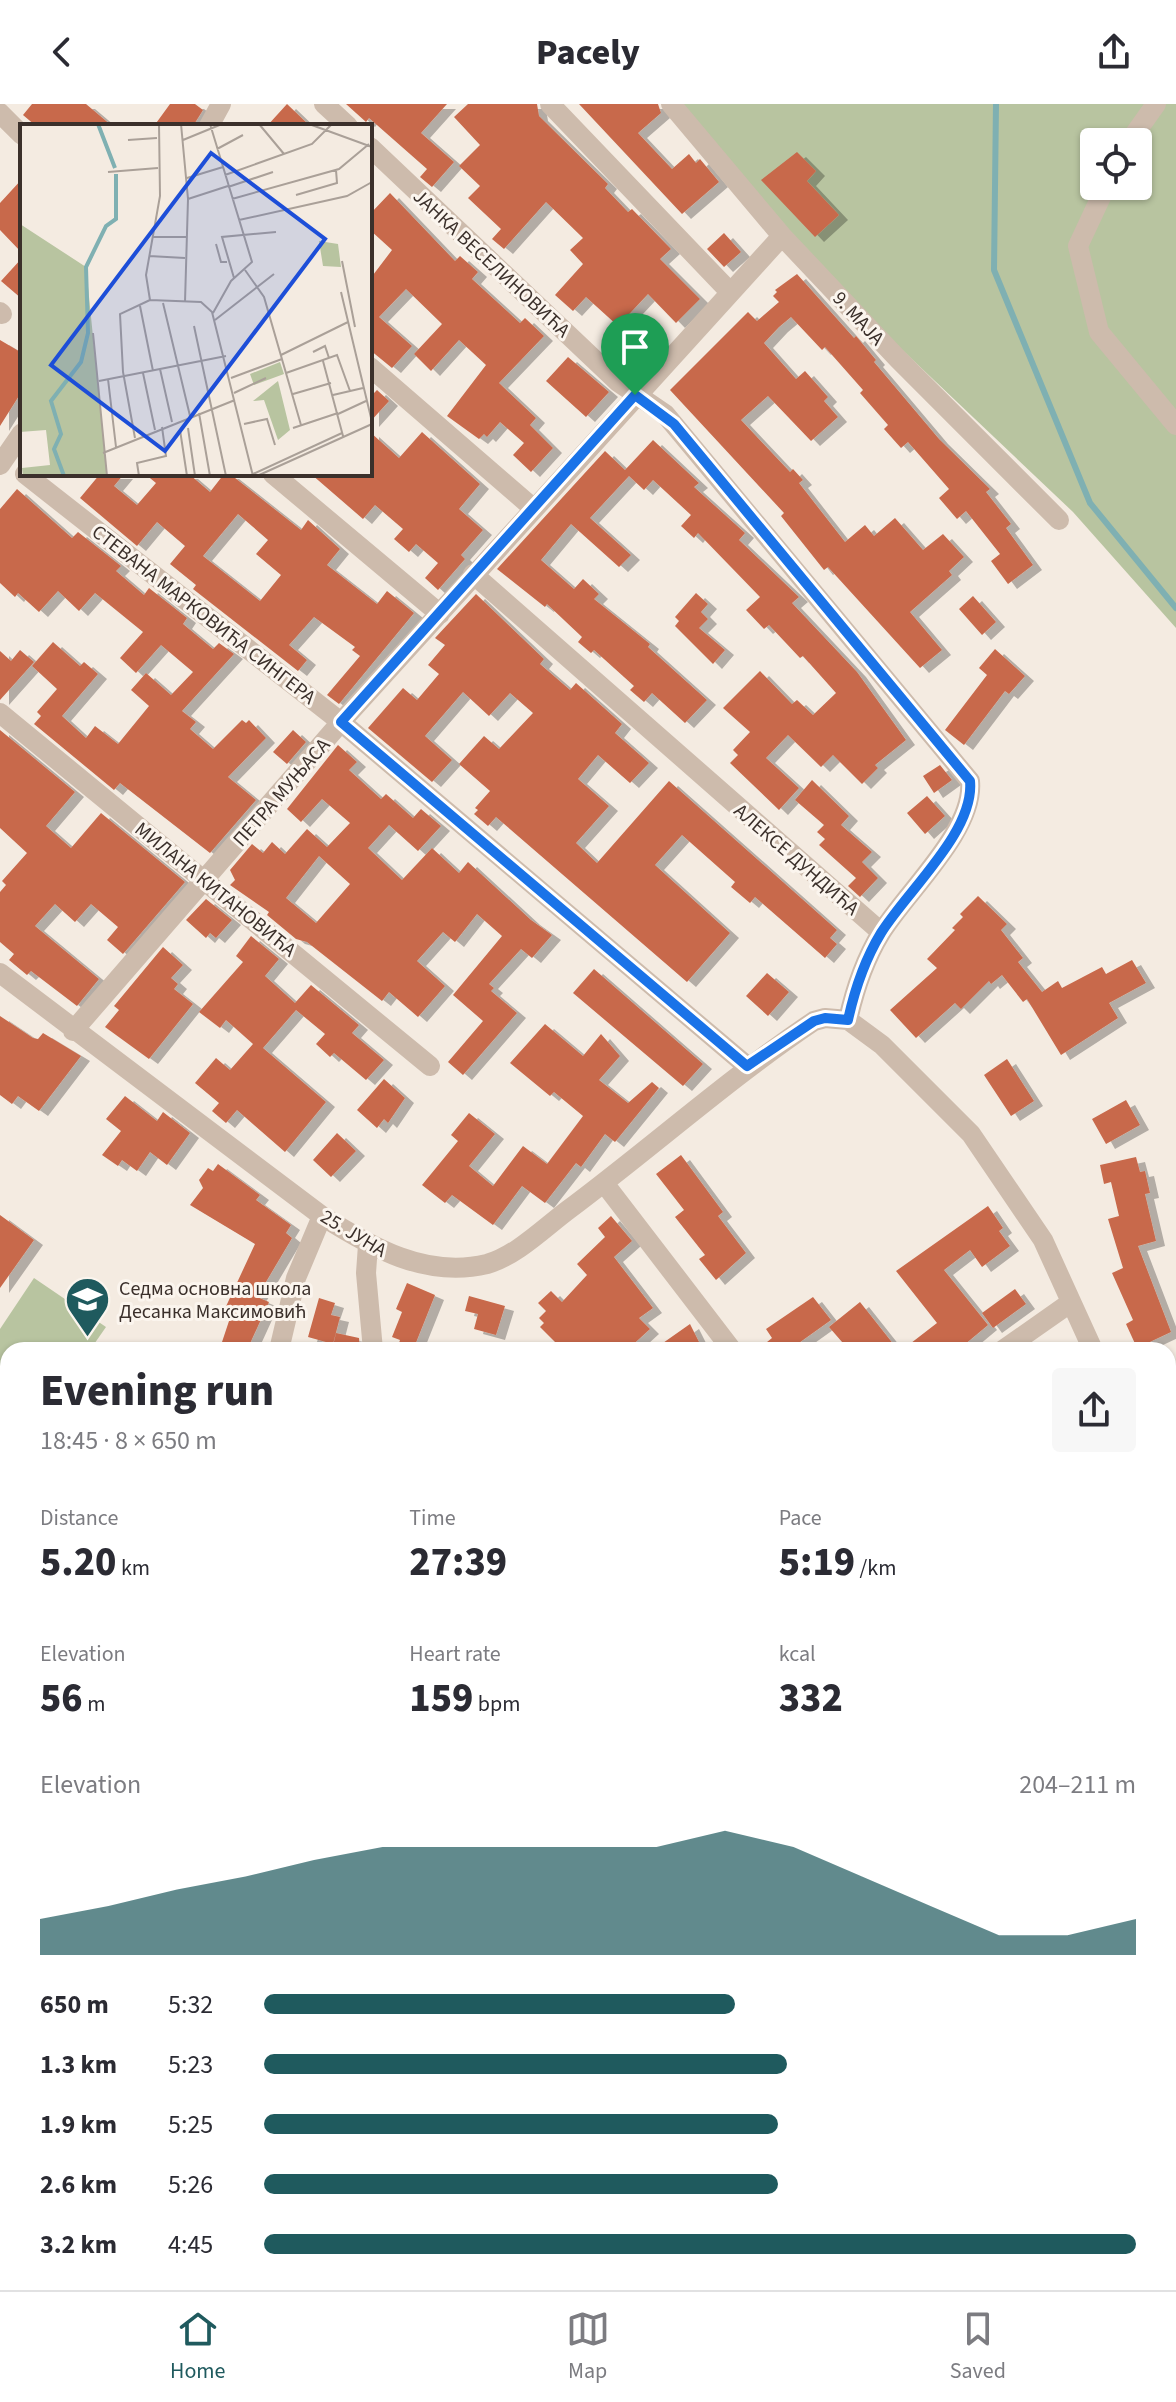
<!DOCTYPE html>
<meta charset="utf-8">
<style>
body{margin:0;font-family:"Source Sans 3",sans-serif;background:#f7f7f7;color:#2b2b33;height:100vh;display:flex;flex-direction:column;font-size:30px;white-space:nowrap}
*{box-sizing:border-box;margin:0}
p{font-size:26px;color:#7c7c81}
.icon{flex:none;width:44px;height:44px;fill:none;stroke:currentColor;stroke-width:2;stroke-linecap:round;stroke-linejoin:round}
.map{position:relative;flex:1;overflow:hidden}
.drawer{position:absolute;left:0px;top:1238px;width:1176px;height:948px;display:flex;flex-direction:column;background:#fff;border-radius:24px 24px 0 0;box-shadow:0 2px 6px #0004}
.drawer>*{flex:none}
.controls{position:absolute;left:1080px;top:24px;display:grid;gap:16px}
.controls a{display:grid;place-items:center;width:72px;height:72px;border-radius:8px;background:#fff;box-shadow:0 2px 6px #0004;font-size:40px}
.pin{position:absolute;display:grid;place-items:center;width:68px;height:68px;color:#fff;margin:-82px -34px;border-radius:50% 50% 50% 0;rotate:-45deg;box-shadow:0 0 8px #0007}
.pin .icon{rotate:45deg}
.round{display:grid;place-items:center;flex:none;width:84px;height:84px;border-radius:8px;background:#f7f7f7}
.headline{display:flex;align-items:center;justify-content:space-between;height:136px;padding:0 40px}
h1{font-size:44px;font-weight:800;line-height:60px}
.metrics{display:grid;grid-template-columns:repeat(3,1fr);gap:12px;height:136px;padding:8px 40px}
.metrics div{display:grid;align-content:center}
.metrics b{font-size:40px;font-weight:800}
.metrics small{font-size:22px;font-weight:400}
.metrics p{font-size:22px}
.chart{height:224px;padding:16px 40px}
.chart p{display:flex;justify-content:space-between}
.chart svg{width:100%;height:144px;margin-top:8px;fill:#1f5a5e;opacity:.7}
ul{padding:0 40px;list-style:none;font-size:26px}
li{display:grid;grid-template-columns:128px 96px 1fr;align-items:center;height:60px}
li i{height:20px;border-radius:10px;background:#1f5a5e}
header{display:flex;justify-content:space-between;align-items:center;height:104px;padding:0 40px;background:#fff;font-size:36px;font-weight:800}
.menu{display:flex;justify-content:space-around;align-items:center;height:112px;border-top:2px solid #e1e1e2;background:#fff;font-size:22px;color:#7c7c81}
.menu a{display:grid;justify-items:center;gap:4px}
.menu .active{color:#1f5a5e}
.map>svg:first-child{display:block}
</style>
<header><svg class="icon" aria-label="back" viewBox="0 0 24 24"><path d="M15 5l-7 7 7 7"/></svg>Pacely<svg class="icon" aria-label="share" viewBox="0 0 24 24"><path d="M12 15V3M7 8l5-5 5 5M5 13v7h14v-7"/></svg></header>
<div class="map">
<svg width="1176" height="2186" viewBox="0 0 1176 2186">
<defs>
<filter id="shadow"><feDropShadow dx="9" dy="5" stdDeviation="0" flood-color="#0004"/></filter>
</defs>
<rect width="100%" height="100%" fill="#f4ebe1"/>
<path fill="#b8c4a0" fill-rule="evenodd" d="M671 0H1176V524L1073 408 782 132ZM1094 38H1138V82H1094Z
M34 1174 106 1223 90 1246H8V1342L0 1337V1225Z"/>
<path fill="#7fb0b2" d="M8 1729V1808L0 1811V1741Z"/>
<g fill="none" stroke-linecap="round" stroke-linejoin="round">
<path stroke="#7fb0b2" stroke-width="6" d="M996 0 994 166 1090 399 1176 504"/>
</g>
<path fill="#c8694b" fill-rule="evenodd" filter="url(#shadow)" d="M32 0H86L112 22H36L23 11Z
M170 0H195L203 6 193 22H154Z
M287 0 310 22H267Z
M346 0H447L421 29 454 58 432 83 420 73 427 65 369 14 366 18Z
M468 0H537L539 12 608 80 605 84 628 108 632 105 671 145 660 155 700 195 676 219 648 190 618 222 586 193 573 207 555 191 583 160 570 146 583 134 546 98 504 145 492 135 501 125 468 94 480 82 459 62 480 41 454 13Z
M579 0H658L661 9 638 29 672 65 689 50 696 59 700 55 719 78 682 110Z
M797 48 816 67 807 77 839 111 815 133 761 76Z
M22 75V149L0 126V99Z
M390 89 455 157 460 152 478 168 472 175 520 219 525 214 544 232 499 279 536 314 530 321 553 344 531 368 513 351 524 339 500 318 487 333 484 330 479 335 447 312 486 261 459 236 431 267 414 250 442 220 406 185 379 213 412 242 392 264 370 246V175L392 146 370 126V110Z
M724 129 741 148 724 163 707 145Z
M22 154V195L1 177Z
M797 170 854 234 856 232 876 256 874 258 939 335 990 385 986 388 1011 420 1006 424 1033 461 1008 480 991 457 1000 450 966 407 957 415 939 394 949 385 908 338 901 344 884 325 888 321 860 289 863 286 825 243 822 246 791 213 779 223 764 239 796 275 805 267 828 293 824 297 838 313 811 337 768 292 741 316 790 368 793 365 803 376 799 379 845 438 865 421 874 432 895 414 923 446 943 430 964 453 949 467 952 471 910 508 942 546 920 564 828 463 824 466 781 412 784 409 670 286 748 208 757 217 779 198 773 192 777 188 775 186Z
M0 236 22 249V287L0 322Z
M568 253 609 288 586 313 546 277Z
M377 286 389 297 370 318V293Z
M370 328 399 354 422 328 480 380 459 405 483 426 461 451 465 455 438 486 425 474 438 459 416 440 409 448 394 435 403 425 375 401 363 415 311 370H370Z
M653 336 699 379 694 383 745 429 739 436 799 493 792 499 857 568 906 636 875 661 878 664 862 680 833 651 821 663 788 631 766 654 799 684 779 706 730 659 738 651 733 646 750 628 723 604 760 567 792 600 797 596 813 611 836 589 803 552 800 554 769 521 764 525 746 506 760 493 698 429 694 434 681 422 691 411 653 376 644 386 629 372 590 414 631 451 619 463 571 420 541 456 574 485 583 475 599 490 594 495 650 540 648 543 707 596 685 619 652 589 644 598 630 586 634 582 594 546 591 549 578 538 582 533 547 500 545 503 497 465 605 347 625 366Z
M100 370H124L114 382 137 401 156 379 145 370H189L210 388 224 370H230L301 426 308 416 320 427 340 445 327 461 377 500 387 487 414 509 339 600 327 591 360 552 352 546 355 543 314 513 289 541 307 556 298 567 193 485 196 481 170 460 185 442 157 418 137 442 80 394ZM238 410 268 436 256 450 281 471 260 497 203 452Z
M17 385 72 434 78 428 121 462 116 467 144 491 149 484 187 514 183 520 213 545 219 539 234 550 182 607 196 618 190 625 213 645 242 616 246 619 249 616 266 634 228 673 256 696 210 749 120 679 114 686 34 620 41 612 37 608 57 585 32 562 53 538 80 562 84 558 98 570 62 612 86 634 95 622 118 640 149 602 131 586 146 569 171 591 193 568 161 541 136 569 120 554 143 528 95 489 79 507 58 487 39 508 18 489 15 493 0 479V405Z
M696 489 708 500 701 508 708 515 699 524 725 546 713 560 675 522 679 517 675 513Z
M476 490 544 555 540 560 570 586 576 579 622 620 615 629 649 659 630 679 598 651 578 675 609 702 576 739 597 759 669 677 837 826 830 834 837 840 825 854 755 793 750 799 731 783 735 778 682 731 655 761 730 829 687 878 496 713 488 722 474 710 478 706 475 704 490 687 459 660 484 632 499 645 533 609 510 589 489 612 463 588 425 632 452 656 432 678 368 624 403 584 417 596 439 570 428 561 445 541 435 534Z
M973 492 996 518 982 531 959 505Z
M995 545 1025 572 1009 590 1005 587 964 641 945 626 987 571 979 564Z
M20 546 34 558 0 596V547L11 557Z
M0 626 75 688 46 722 71 744 101 709 185 778 123 850 107 836 118 823 91 800 75 818 55 800 35 822 99 875 77 902 31 867 27 871 9 856 14 850 0 838V788L6 781 2 777 27 749 0 724Z
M293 626 306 638 287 660 273 648Z
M338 641 357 658 349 666 381 695 386 690 413 714 421 705 441 722 418 747 389 721 368 744 402 776 432 744 459 769 468 758 531 816 552 831 532 854 521 845 489 880 494 884 491 887 517 909 463 971 448 958 483 917 453 891 502 832 477 810 455 838 443 828 417 857 445 882 418 913 389 888 382 897 307 838 296 835 267 811 269 808 230 781 235 776 230 766 252 740 263 749 272 738 285 750 307 725 327 743 350 719 322 695 301 718 287 705ZM319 752 350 780 316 819 286 794Z
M940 661 952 676 934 689 923 672Z
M812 676 849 712 841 721 872 748 862 758 878 774 860 793 848 782 856 774 819 741 825 735 817 728 824 721 795 696Z
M927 692 945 712 925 730 907 709Z
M978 792 1007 820 1001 826 1023 854 1018 858 1042 888 1058 877 1062 884 1102 863 1106 870 1132 856 1146 879 1109 899 1118 914 1061 951 1027 895 1023 898 1002 871 991 880 989 877 961 905 955 899 916 934 890 906 937 864 927 855 955 826 952 824 963 813 960 810Z
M206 795 232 816 216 834 210 829 206 834 186 816Z
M251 832 279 855 265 872 295 899 311 881 359 921 352 929 384 956 366 976 334 949 330 953 316 940 325 930 296 906 263 944 326 998 285 1048 237 1006 226 1019 212 1007 219 999 195 979 216 954 230 966 253 940 226 916 220 924 199 908 243 858 236 852Z
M163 843 183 861 171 874 178 880 174 885 193 900 149 955 105 923 119 906 114 902Z
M594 865 703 960 683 982 573 889Z
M767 869 789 888 768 912 746 892Z
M0 912 33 934 38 935 43 929 81 952 39 1007 18 992 12 1000 0 991Z
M545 920 583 952 601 930 620 952 599 976 628 999 652 978 659 984 615 1038 605 1030 581 1063 576 1059 545 1099 522 1082 493 1121 452 1091 445 1099 422 1081 458 1037 451 1031 469 1009 495 1030 469 1062 493 1082 523 1042 547 1060 583 1012 554 988 550 992 510 959Z
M1007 955 1034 997 1011 1012 984 971Z
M384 975 405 994 388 1019 384 1015 377 1024 357 1006Z
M125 992 157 1017 163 1008 190 1029 167 1061 150 1048 137 1067 122 1056 118 1062 102 1051 121 1027 106 1015Z
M1126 996 1140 1021 1106 1040 1092 1015Z
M337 1029 356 1047 331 1073 313 1056Z
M681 1051 723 1108 718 1112 746 1149 716 1176 699 1155 705 1151 675 1113 684 1106 656 1070Z
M1136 1053 1140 1068 1145 1067 1150 1089 1145 1090 1156 1137 1138 1142 1171 1228 1137 1244 1126 1220 1133 1216 1112 1169 1123 1164 1108 1115 1119 1112 1111 1078 1104 1080 1100 1061Z
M218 1060 260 1091 256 1096 291 1121 286 1129 292 1134 257 1193 269 1198 247 1246 222 1238 230 1214 222 1211 255 1140 190 1101 203 1084 199 1076 208 1064 213 1067Z
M988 1102 1003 1124 999 1127 1010 1142 982 1163 970 1146 944 1166 988 1221 958 1246H902L937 1219 896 1167Z
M0 1111 34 1136 0 1184Z
M611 1112 632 1137 614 1153 653 1204 639 1214 650 1225 627 1246H563L540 1223 544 1219 539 1214 546 1207 538 1199 551 1187 562 1198 587 1171 577 1160 605 1133 598 1124Z
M407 1179 435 1191 413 1246 398 1242 400 1236 392 1233 402 1208 396 1205Z
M1015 1185 1026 1200 993 1224 982 1209Z
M469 1192 505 1202 496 1231 474 1225 478 1210 465 1207Z
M813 1193 831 1216 789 1246H757L772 1234 766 1225Z
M319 1194 335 1199 331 1211 340 1213 333 1240 308 1233Z
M860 1198 898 1246H849L829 1223Z
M690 1220 703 1246H653Z
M336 1229 359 1234 360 1246H332Z"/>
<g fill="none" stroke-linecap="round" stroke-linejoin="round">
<path stroke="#cdbbac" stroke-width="20" d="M324 0 348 22
M550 0 730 188
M671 0 782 132 898 255 1059 416
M0 9 22 31
M209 22 221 0
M1129 38 1156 0
M370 43 618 278 665 310 970 677C975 726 907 787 881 829 864 857 855 884 848 916
M1106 82 1078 142 1099 228 1176 321
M0 208 2 210
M370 263 533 404
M0 361 22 329
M25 370 341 618 747 962
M273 370 440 510
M473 470 881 828
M0 609 430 962
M0 869 322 1112C371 1143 426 1175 487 1160 516 1152 544 1124 568 1106 651 1044 728 975 814 917L825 914 848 916 882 941 971 1030 1043 1136 1093 1246
M73 927 341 618 782 132
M604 1079 732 1246
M368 1141 366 1169 373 1246
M279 1246 296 1174 322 1112
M1003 1246 1070 1199
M1168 1400 1176 1416
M0 1424 8 1430
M1168 1518 1176 1512
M1168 1860 1176 1870
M1168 1953 1176 1941
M0 1956 8 1949
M1061 2178 1072 2186
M375 2186 382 2178
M657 2186 663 2178
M800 2186 806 2178
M921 2186 927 2178"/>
</g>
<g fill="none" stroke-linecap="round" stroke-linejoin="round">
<defs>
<path id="route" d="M635 291 674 320 970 677C975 727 907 787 881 829 864 857 855 884 848 916L825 914 814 917 747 962 341 618Z"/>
</defs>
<use href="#route" stroke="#fff" stroke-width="16"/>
<use href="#route" stroke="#1a73e8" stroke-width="10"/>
</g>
<defs>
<symbol id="school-pin" viewBox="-11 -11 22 30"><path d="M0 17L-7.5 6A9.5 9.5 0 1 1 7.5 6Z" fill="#1f5a5e" stroke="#fbf5ee"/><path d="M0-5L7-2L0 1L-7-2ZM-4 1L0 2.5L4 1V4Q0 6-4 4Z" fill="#fff"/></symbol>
</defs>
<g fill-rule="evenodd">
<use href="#school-pin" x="62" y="1170" width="51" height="69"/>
</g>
<g text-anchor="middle" stroke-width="6" stroke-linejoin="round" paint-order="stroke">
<g font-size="20" fill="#3b302b" stroke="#fbf5ee">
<text transform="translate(492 159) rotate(43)" y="7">ЈАНКА ВЕСЕЛИНОВИЋА</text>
<text transform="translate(859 214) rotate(47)" y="7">9. МАЈА</text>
<text transform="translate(204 510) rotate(38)" y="7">СТЕВАНА МАРКОВИЋА СИНГЕРА</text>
<text transform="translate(281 688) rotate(-49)" y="7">ПЕТРА МУЊАСА</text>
<text transform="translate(797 755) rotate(41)" y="7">АЛЕКСЕ ДУНДИЋА</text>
<text transform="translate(216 785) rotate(39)" y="7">МИЛАНА КИТАНОВИЋА</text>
<text transform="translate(354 1129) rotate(31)" y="7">25. ЈУНА</text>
</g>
<g font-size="20" fill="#3b302b" stroke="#fbf5ee" text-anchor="start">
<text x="119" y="1191">Седма основна школа<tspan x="119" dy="23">Десанка Максимовић</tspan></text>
</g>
</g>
<g transform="translate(20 20)">
<rect width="352" height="352" fill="#f4ebe1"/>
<path d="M0 100 66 143 87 352H3L2 344 30 341 26 306 0 308ZM299 117 318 120 321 143 303 142ZM260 238 264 250 234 261 230 250ZM258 257 270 306 258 316 244 276 233 277Z" fill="#b8c4a0"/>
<path fill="none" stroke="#7fb0b2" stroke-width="4" d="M78 0 95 44M44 352 34 325 41 310 31 277 61 238 68 209 66 143 86 102 96 95V50"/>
<path fill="none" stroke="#aaa098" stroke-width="2" d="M161 0 168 75 165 178M190 0 232 138 211 157 193 189M239 0 264 30M289 0 352 23M108 16 137 14M163 16 202 0M197 25 223 11M88 48 138 44M205 51 292 20 312 0M167 54 203 43M208 63 253 48M276 71 317 59 316 46M168 75 208 62M212 75 319 45 349 20M219 96 327 72 352 58M133 113H166M196 120 201 138H207M129 132 165 134M322 137 335 203M225 146 244 173 281 301M214 154 202 113 256 108M321 168 352 298M130 176 181 178 192 188 233 352M130 176 126 151 140 72 139 0M143 179 170 292M120 182 133 247M195 196 254 150M174 202 206 352M73 209 87 352M293 228 305 222 309 234M261 231 328 198M303 237 323 312M140 245 152 298M123 249 135 306M266 249 317 231 330 267M211 254 262 235M88 255 96 323M79 257 206 232M214 269 246 254M273 270 311 259M313 271 343 264M179 289 190 352M318 290 346 277M224 300 247 295 255 321M168 304 175 352M273 304 318 289M160 306 167 352M115 314 103 248 100 190 130 176M83 329 215 276M233 350 322 309M119 352 117 339 146 332 142 303M237 352 352 300"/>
<path fill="#1d4ed8" fill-opacity="0.15" stroke="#1d4ed8" stroke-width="4" d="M191 29 305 115 145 327 31 241Z"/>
<rect width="352" height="352" fill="none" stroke="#3b302b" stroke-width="4"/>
</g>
</svg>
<div class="controls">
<a><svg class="icon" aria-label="locate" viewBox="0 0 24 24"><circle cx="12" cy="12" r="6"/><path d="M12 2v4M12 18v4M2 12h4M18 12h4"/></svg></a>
</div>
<div class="pin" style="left:635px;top:291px;background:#1e9e55"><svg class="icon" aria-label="arrive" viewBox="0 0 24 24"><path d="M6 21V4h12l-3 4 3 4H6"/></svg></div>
<section class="drawer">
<div class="headline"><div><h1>Evening run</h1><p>18:45 · 8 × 650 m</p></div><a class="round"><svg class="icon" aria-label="share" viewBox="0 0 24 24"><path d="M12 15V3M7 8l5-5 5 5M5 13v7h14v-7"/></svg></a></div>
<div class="metrics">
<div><p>Distance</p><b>5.20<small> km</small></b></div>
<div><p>Time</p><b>27:39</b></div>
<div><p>Pace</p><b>5:19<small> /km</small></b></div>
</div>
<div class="metrics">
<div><p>Elevation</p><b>56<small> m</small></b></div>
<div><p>Heart rate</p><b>159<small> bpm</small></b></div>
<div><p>kcal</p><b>332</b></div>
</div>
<div class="chart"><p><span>Elevation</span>204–211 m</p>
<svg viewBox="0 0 160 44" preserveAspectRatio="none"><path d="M0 44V33L10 29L20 24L30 20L40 15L50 11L60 11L70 11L80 11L90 11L100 6L110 11L120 20L130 29L140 38L150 38L160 33V44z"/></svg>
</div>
<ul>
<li><b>650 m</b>5:32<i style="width:54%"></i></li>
<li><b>1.3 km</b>5:23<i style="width:60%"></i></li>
<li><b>1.9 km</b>5:25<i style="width:59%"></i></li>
<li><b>2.6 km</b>5:26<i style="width:59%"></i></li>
<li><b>3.2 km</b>4:45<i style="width:100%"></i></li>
</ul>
</section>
</div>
<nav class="menu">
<a class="active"><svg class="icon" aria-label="home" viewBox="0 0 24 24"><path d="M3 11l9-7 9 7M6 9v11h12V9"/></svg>Home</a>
<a><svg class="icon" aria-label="map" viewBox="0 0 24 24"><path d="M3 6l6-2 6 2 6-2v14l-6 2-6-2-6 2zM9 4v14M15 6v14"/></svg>Map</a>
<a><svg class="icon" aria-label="saved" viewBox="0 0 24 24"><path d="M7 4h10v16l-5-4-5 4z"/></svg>Saved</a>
</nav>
